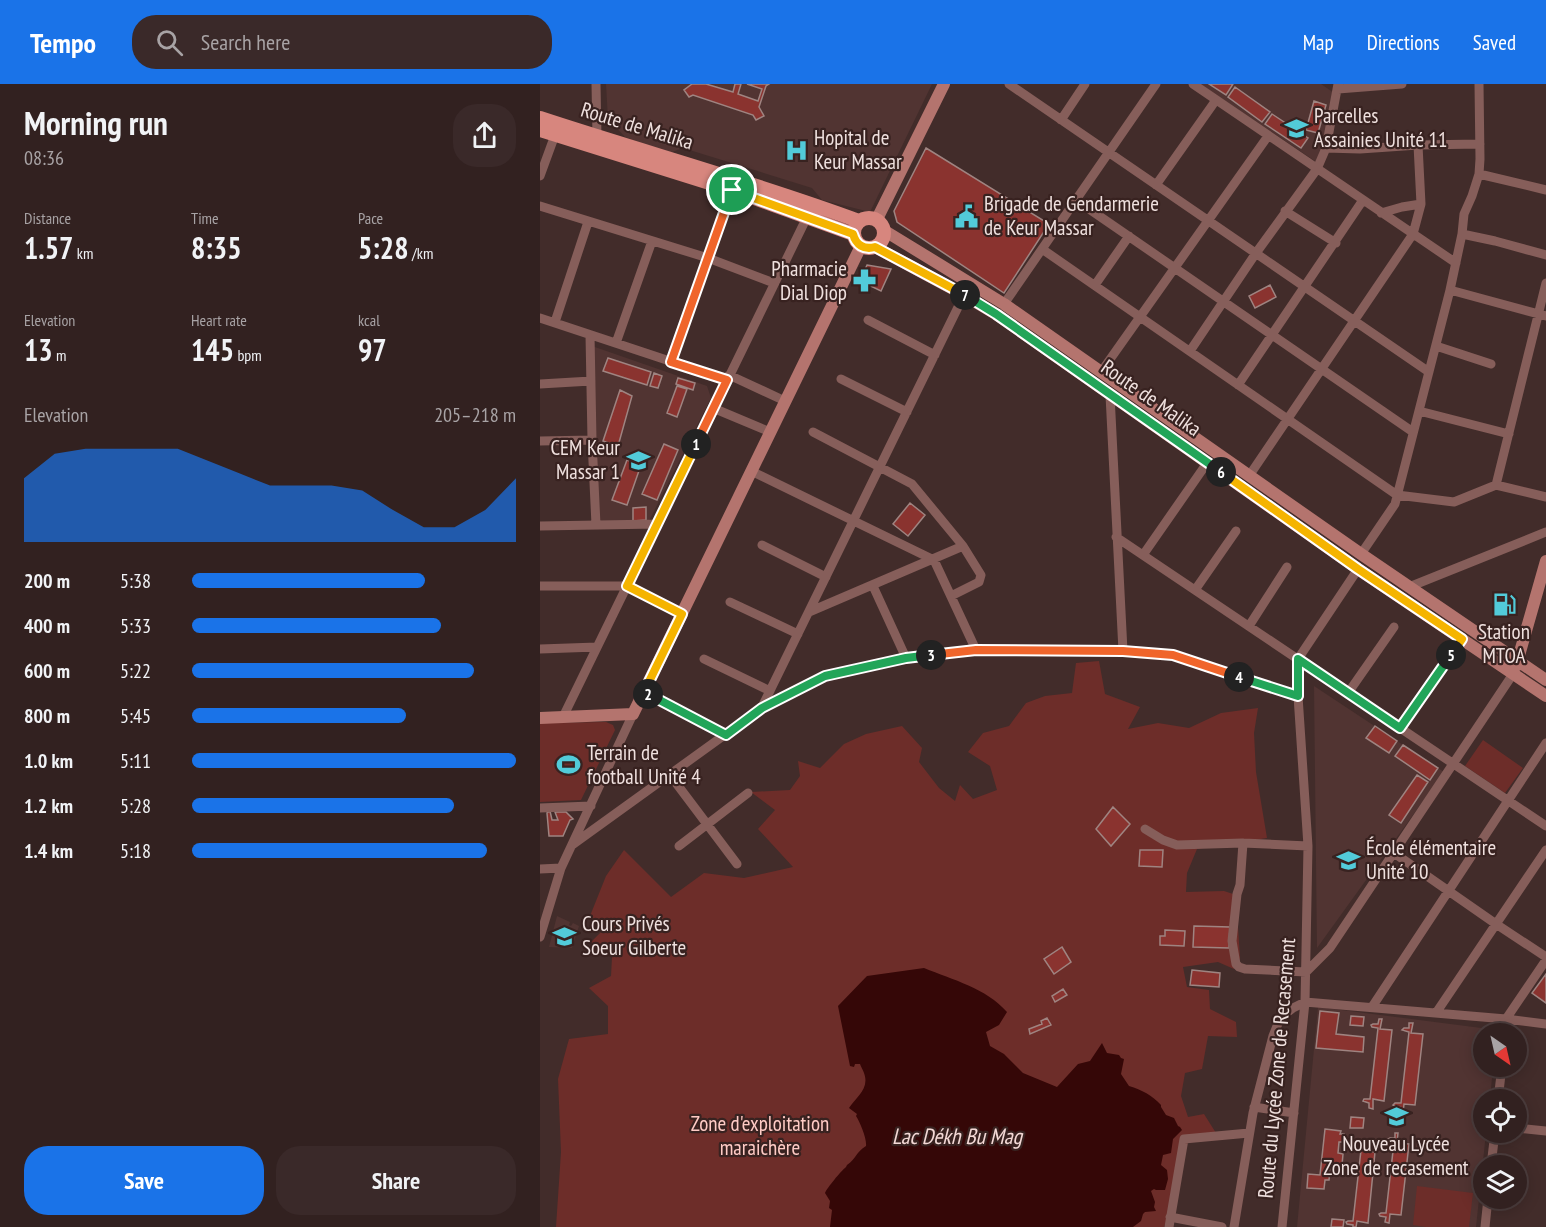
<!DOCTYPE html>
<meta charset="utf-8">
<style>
body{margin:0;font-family:"PT Sans Narrow",sans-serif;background:#3a2929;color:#f1f3f6;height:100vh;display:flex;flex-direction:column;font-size:22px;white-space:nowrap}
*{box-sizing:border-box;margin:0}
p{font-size:20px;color:#a8a3a5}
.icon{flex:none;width:33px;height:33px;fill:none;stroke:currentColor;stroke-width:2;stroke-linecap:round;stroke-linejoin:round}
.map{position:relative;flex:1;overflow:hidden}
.sheet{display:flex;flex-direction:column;background:#322120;width:540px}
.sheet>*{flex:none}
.needle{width:39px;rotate:146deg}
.fabs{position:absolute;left:933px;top:939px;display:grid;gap:12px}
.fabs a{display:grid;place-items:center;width:54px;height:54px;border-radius:50%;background:#322120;box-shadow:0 3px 15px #0003,0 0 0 2px #4d3e3e;font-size:30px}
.pin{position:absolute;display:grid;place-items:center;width:51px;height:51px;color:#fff;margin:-26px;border:3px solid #fff;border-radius:50%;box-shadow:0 2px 6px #0007}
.km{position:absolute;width:30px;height:30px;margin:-15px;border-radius:50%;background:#222;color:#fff;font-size:16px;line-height:30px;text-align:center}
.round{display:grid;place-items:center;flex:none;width:63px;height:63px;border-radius:24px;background:#3a2929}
.headline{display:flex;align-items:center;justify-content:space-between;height:102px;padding:0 24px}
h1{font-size:33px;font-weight:800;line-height:45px}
.figures{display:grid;grid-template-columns:repeat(3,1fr);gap:9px;height:102px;padding:6px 24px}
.figures div{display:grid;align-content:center}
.figures b{font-size:30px;font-weight:800}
.figures small{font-size:16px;font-weight:400}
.figures p{font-size:16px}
.chart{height:168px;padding:12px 24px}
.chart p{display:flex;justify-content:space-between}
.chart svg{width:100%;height:108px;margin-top:6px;fill:#1a73e8;opacity:.7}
.button{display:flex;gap:12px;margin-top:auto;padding:12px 24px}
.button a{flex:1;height:69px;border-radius:24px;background:#1a73e8;color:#fff;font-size:24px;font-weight:800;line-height:69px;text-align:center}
.button a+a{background:#3a2929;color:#f1f3f6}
ul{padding:0 24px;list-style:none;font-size:20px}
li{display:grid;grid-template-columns:96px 72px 1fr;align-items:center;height:45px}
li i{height:15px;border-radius:8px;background:#1a73e8}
header{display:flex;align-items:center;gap:36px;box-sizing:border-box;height:84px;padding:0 30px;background:#1a73e8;color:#fff}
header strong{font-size:28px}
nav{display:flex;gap:33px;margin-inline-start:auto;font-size:21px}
.search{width:420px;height:54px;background:#3a2929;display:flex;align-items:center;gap:15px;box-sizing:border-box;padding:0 21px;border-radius:24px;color:#a8a3a5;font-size:22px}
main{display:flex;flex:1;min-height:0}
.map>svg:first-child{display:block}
</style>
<header>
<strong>Tempo</strong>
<div class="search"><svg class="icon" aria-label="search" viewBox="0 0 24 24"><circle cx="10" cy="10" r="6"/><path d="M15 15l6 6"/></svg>Search here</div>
<nav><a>Map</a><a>Directions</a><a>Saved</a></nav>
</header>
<main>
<section class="sheet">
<div class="headline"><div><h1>Morning run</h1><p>08:36</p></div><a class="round"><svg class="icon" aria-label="share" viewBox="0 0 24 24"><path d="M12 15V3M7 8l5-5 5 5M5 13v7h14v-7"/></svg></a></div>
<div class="figures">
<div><p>Distance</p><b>1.57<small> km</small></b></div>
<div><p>Time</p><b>8:35</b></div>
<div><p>Pace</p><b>5:28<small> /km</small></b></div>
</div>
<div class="figures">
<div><p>Elevation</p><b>13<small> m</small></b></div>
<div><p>Heart rate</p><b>145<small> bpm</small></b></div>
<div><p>kcal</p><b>97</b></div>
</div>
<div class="chart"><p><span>Elevation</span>205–218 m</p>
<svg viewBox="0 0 160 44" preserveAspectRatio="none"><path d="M0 44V18L10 8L20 6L30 6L40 6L50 6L60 11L70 16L80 21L90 21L100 21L110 23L120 31L130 38L140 38L150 31L160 18V44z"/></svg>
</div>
<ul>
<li><b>200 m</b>5:38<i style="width:72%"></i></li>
<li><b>400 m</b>5:33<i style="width:77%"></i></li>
<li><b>600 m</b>5:22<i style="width:87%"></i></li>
<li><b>800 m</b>5:45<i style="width:66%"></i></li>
<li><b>1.0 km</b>5:11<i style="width:100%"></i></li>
<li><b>1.2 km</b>5:28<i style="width:81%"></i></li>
<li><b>1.4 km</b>5:18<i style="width:91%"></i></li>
</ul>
<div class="button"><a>Save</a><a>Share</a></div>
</section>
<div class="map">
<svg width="1006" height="1143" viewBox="0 0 1006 1143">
<rect width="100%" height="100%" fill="#422c2a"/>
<path fill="#513432" d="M66 0H392L330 128 282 116 272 104 143 64 129 69 85 53 68 35Z
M660 0H781L794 9 778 79Z
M52 262 167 302 171 314 109 437 59 438Z
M774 602 904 688 777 864Z
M17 832 30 838 29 841 31 842 33 839 39 842 32 864 9 863Z
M778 923 957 946V949L944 950V982L953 983 950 1015 944 1016V1048L946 1049 936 1143H757Z"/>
<path fill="#6d2d29" d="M559 577 565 610 600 623 588 645 618 639 649 644 681 629 718 624 714 649 716 688 727 754 657 765 647 789 646 808 684 807 696 811 700 874 694 885 678 878 643 883 647 903 669 906 670 925 696 938 697 953 668 952 662 985 645 989 641 1012 648 1033 664 1030 676 1049 651 1051 642 1073 629 1128 624 1143H16L21 1068 18 995 29 955 68 950V922L49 904 71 892 72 873 56 866 51 858 63 846 50 832 66 792 84 766 131 813 164 789 204 794 253 783 218 745 235 726 211 708 250 706 260 692 258 677 280 684 304 660 326 650 362 642 382 664 379 678 399 704 415 717 420 701 433 715 457 706 450 682 428 668 443 649 469 642 486 619 505 612 532 609 536 579Z
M66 638 73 641 75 646 41 716 0 718V639Z
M943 656 983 684 965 709 925 682Z
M877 1102 933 1109 929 1143H886L873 1141Z"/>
<path fill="#350707" d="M384 884C413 896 446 904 467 928L459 941 446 948 450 962 464 970 483 989 517 1003 538 980 550 977 562 959 567 969 579 971 581 974 584 975 581 990 589 1002C602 1006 612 1011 621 1021V1023L626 1031 634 1034 638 1042 640 1043 642 1046 633 1055 631 1069 623 1071 621 1081 627 1086 628 1095 625 1106H616L614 1105 611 1107 615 1118 614 1123 616 1127 605 1128 603 1130 601 1137 593 1143H290L292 1126 289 1124 290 1117 285 1109C287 1104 301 1087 306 1083L307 1081C317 1074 315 1069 326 1062 327 1055 320 1038 316 1032L317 1030 309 1024C316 1013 330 1005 324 989 323 986 321 983 320 980H315L314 983 310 982 298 922 327 892Z"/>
<path fill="#8a332f" stroke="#9f8481" stroke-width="1.5" d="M152 0H166L193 8 195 0H201L198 10 218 17 222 5 207 0H229L226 2 219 23 224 32 216 36 213 31 153 11 149 13 144 6Z
M669 0H693L686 11Z
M695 3 730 28 722 38 688 13Z
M774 17 786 21 778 49 766 46Z
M732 30 768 54 761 64 725 40Z
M386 64 509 140 464 209 357 138 354 127Z
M327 181 351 185 341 207 320 197Z
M730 201 736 213 715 224 709 212Z
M68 274 111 288 107 301 63 287Z
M114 289 122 292 118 304 110 302Z
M138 294 155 299 153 306 136 300Z
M137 302 147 305 137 333 127 329Z
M80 306 92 312 78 362 63 357Z
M124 360 138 366 117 416 102 410Z
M87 376 101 381 87 421 72 416Z
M370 419 385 431 368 452 353 440Z
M106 423V436L93 437V424Z
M835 642 857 657 849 669 826 654Z
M863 661 898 684 890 696 855 672Z
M877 691 888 698 861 739 849 731Z
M573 723 590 740 571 762 556 745Z
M10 727 12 736H18L15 728H26L33 735 30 736 23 752H9L7 729Z
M600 766H623L622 783 599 782Z
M654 842 690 843 689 864 653 863Z
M625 846 645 847 644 862 620 861V852H625Z
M522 863 531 878 514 890 504 875Z
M652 886 680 889 679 903 650 901Z
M1006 890V919L992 909Z
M523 905 527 911 515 918 512 912Z
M780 927 799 929 796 950 824 953 823 968 776 964Z
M811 932 824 933 823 942 810 941Z
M507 934 511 941 490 950 489 945 502 940 501 937Z
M839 935H842L840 945 852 946 844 1017 833 1015V1025L829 1024V1019L823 1017 824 1015H830L838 944 832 943 831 941 833 940H838Z
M869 939H873L871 949 883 950 875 1021 864 1020 863 1029 859 1028 860 1023 855 1022 853 1021 855 1019H861L869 948 862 946 864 944H869Z
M811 1033 824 1034 823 1044H810Z
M785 1045 801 1047 800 1050H804L803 1058H799L798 1069 803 1070 802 1081 797 1080V1085H790L789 1096H785L784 1105 767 1104 768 1090 780 1091Z
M855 1049H858L857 1059 869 1060 861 1131 850 1130 849 1139 845 1138 846 1133 840 1132 839 1130 841 1129H846L854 1058 849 1057 848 1055 850 1054H855Z
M822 1057H825L824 1067 835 1068 828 1139 817 1137 816 1143H813V1141L807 1140 806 1138 808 1137H813L821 1066 816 1065 815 1063 817 1062H821Z
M792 1135 804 1136 803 1143H791Z"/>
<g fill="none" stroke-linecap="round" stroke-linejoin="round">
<path stroke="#865e5a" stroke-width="9" d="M56 0 57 53
M469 0 889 288
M653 0 916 179
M798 5 862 0
M521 36 545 0
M786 64 798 0
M939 90 1006 106
M0 92 15 51
M616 101 676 16
M536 116 873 348
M0 122 168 174 234 199
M745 127 796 159
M841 129 862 123 881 120
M922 150 955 157 1006 171
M502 165 857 411 914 418 956 401 1006 413
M555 201 589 152
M910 206 1006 232
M464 220 616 0
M0 234 187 296
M328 236 395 271
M15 238 48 138
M50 251 52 356 56 441
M76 259 112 157
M896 262 951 280
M650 267 716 169 777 85 786 64 820 65 878 61 940 60
M131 278 192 106
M561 288 728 52
M189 291 245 317
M301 295 367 328
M0 300 51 297
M698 301 823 116
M570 311 583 567
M173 324 230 348
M879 327 969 350
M273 348 372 400 423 462 441 491 439 498 411 512
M0 357 52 356
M211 387 394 476 436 566
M709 392 873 150 881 120 878 61
M956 401 1006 199
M0 442 117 440
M576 453 1006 742
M222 461 286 493
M821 470 855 420 910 206 922 150 924 130 932 112 939 90 940 75 939 0
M603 471 667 379
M0 502H87L142 529
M333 502 366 574
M869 503 1006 448
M655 506 696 447
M190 518 258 550
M269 528 423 462
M709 542 747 483
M0 565 57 563
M164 575 230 607
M104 608 186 651
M808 609 854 543
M222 623 424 211
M23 633 267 133
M860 644 922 555
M130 691 197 780
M0 724 51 722
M605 745 623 756 637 761 703 759 768 762
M703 759 700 801 697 810 692 857 696 880 699 883 705 885 766 888 790 864 973 590
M32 761 222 624 285 592 366 574 436 566 583 567 633 571 758 612
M139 762 208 709
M854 769 956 840 1006 873
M0 785 21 784
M0 853 21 784 93 630
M832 923 1006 659
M896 929 1006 766
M965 950 966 935 1006 876
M958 1016 962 982
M714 1023 754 1029
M976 1044 1006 1047
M951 1082 955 1048
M630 1133 682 1143
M629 1143 644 1055 709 1049
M694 1143 713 1029 733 952 739 937 744 931 753 924 765 918 966 935 1006 940
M742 1143 765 918 768 762 758 612V575L818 485
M945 1143 948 1114"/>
<path stroke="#b4746e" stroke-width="12" d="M337 135 404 0
M345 147 464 220 821 470 1006 596
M335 163 424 211 456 230 818 485 1006 612
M976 582 1006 477
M0 634 93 630 321 162"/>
<path stroke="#d7867e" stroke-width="14" d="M0 34C106 69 214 98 319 137
M0 46 192 106 313 150
M314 149a15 15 0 1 1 30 0a15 15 0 1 1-30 0Z"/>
</g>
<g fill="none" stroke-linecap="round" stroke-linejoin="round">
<defs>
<path id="split-1" d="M156 360 187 296 131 278 192 106"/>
<path id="split-2" d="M108 610 104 608 142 530 87 502 156 360"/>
<path id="split-3" d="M108 610 186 651 222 624 285 592 366 574 391 571"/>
<path id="split-4" d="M391 571 436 566 583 567 633 571 699 593"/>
<path id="split-5" d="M699 593 758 612V575L860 644 911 571"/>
<path id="split-6" d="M681 388 818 485 922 555 911 571"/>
<path id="split-7" d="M425 211 456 230 681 388"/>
<path id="split-8" d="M192 106 313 150C316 161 324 166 335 163L425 211"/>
</defs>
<use href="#split-1" stroke="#fff" stroke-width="12"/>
<use href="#split-2" stroke="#fff" stroke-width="12"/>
<use href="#split-3" stroke="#fff" stroke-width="12"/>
<use href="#split-4" stroke="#fff" stroke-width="12"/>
<use href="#split-5" stroke="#fff" stroke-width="12"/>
<use href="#split-6" stroke="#fff" stroke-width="12"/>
<use href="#split-7" stroke="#fff" stroke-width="12"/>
<use href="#split-8" stroke="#fff" stroke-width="12"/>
<use href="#split-1" stroke="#f0652b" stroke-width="8"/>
<use href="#split-2" stroke="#f5b400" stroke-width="8"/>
<use href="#split-3" stroke="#22a559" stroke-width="8"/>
<use href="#split-4" stroke="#f0652b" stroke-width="8"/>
<use href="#split-5" stroke="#22a559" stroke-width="8"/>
<use href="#split-6" stroke="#f5b400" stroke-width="8"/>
<use href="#split-7" stroke="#22a559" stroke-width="8"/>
<use href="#split-8" stroke="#f5b400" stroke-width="8"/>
</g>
<defs>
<symbol id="school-bare" viewBox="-9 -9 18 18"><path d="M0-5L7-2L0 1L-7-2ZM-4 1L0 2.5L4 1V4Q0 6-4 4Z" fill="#52cbd9" stroke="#382220" stroke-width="2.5" paint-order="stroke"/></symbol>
<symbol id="hospital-bare" viewBox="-9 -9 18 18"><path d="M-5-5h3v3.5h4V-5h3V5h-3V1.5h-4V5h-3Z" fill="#52cbd9" stroke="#382220" stroke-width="2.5" paint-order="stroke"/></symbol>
<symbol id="civic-bare" viewBox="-9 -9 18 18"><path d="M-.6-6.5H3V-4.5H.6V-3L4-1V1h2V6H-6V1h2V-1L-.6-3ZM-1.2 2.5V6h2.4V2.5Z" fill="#52cbd9" stroke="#382220" stroke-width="2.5" paint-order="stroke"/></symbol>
<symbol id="pharmacy-bare" viewBox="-9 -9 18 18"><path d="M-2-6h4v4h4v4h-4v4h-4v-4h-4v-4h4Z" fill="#52cbd9" stroke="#382220" stroke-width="2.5" paint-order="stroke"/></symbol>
<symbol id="fuel-bare" viewBox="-9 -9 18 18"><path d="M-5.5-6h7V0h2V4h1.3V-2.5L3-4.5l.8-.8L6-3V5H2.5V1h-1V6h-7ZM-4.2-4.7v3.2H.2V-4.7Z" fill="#52cbd9" stroke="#382220" stroke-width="2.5" paint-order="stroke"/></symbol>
<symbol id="stadium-bare" viewBox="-9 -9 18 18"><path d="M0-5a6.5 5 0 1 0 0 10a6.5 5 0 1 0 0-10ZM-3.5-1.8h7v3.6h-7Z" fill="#52cbd9" stroke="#382220" stroke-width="2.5" paint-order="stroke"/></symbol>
</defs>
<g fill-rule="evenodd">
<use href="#school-bare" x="740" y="28" width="33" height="33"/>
<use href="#hospital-bare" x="240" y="50" width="33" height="33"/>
<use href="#civic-bare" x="410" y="116" width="33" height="33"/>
<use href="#pharmacy-bare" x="308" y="180" width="33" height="33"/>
<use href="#school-bare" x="82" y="360" width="33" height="33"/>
<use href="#fuel-bare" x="948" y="504" width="33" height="33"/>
<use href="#stadium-bare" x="12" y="664" width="33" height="33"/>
<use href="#school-bare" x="792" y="760" width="33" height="33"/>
<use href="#school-bare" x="8" y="836" width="33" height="33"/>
<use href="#school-bare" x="840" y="1016" width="33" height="33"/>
</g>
<g text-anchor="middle" stroke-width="4.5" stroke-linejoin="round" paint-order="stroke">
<g font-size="21" fill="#efe0de" stroke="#382220" text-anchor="start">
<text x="774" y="39">Parcelles<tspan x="774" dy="24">Assainies Unité 11</tspan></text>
<text x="274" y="61">Hopital de<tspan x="274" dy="24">Keur Massar</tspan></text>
<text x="444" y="127">Brigade de Gendarmerie<tspan x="444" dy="24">de Keur Massar</tspan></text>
<text x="307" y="192" text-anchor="end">Pharmacie<tspan x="307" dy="24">Dial Diop</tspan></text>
<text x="80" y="371" text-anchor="end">CEM Keur<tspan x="80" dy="24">Massar 1</tspan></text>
<text x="964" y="555" text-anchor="middle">Station<tspan x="964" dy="24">MTOA</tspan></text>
<text x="47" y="676">Terrain de<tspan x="47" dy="24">football Unité 4</tspan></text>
<text x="826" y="771">École élémentaire<tspan x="826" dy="24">Unité 10</tspan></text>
<text x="42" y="847">Cours Privés<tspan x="42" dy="24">Soeur Gilberte</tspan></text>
<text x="856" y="1067" text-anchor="middle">Nouveau Lycée<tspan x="856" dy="24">Zone de recasement</tspan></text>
</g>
<g font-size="21" fill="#efe0de" stroke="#382220">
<text transform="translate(97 42) rotate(17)" y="7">Route de Malika</text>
<text transform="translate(611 314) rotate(35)" y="7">Route de Malika</text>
<text transform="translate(737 984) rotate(-85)" y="7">Route du Lycée Zone de Recasement</text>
</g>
<g font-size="21" fill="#ffcbc5" stroke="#382220">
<text x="220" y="1047">Zone d'exploitation<tspan x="220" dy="24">maraichère</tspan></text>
</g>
<g font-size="22" font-style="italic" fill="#f4d9d6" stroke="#382220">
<text x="417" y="1060">Lac Dékh Bu Mag</text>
</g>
</g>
</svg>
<div class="fabs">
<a><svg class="needle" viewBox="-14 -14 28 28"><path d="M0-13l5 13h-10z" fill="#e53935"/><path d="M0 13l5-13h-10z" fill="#a8a3a5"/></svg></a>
<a><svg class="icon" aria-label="locate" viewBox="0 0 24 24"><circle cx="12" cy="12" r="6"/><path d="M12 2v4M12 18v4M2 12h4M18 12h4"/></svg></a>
<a><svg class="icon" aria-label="layers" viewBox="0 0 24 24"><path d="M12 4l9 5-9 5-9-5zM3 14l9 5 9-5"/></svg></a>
</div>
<div class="pin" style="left:192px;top:106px;background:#1e9e55"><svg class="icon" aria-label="arrive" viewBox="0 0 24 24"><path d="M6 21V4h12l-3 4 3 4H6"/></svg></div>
<b class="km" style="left:156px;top:360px">1</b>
<b class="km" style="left:108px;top:610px">2</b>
<b class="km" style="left:391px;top:571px">3</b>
<b class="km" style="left:699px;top:593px">4</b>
<b class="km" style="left:911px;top:571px">5</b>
<b class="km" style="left:681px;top:388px">6</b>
<b class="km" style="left:425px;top:211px">7</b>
</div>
</main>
